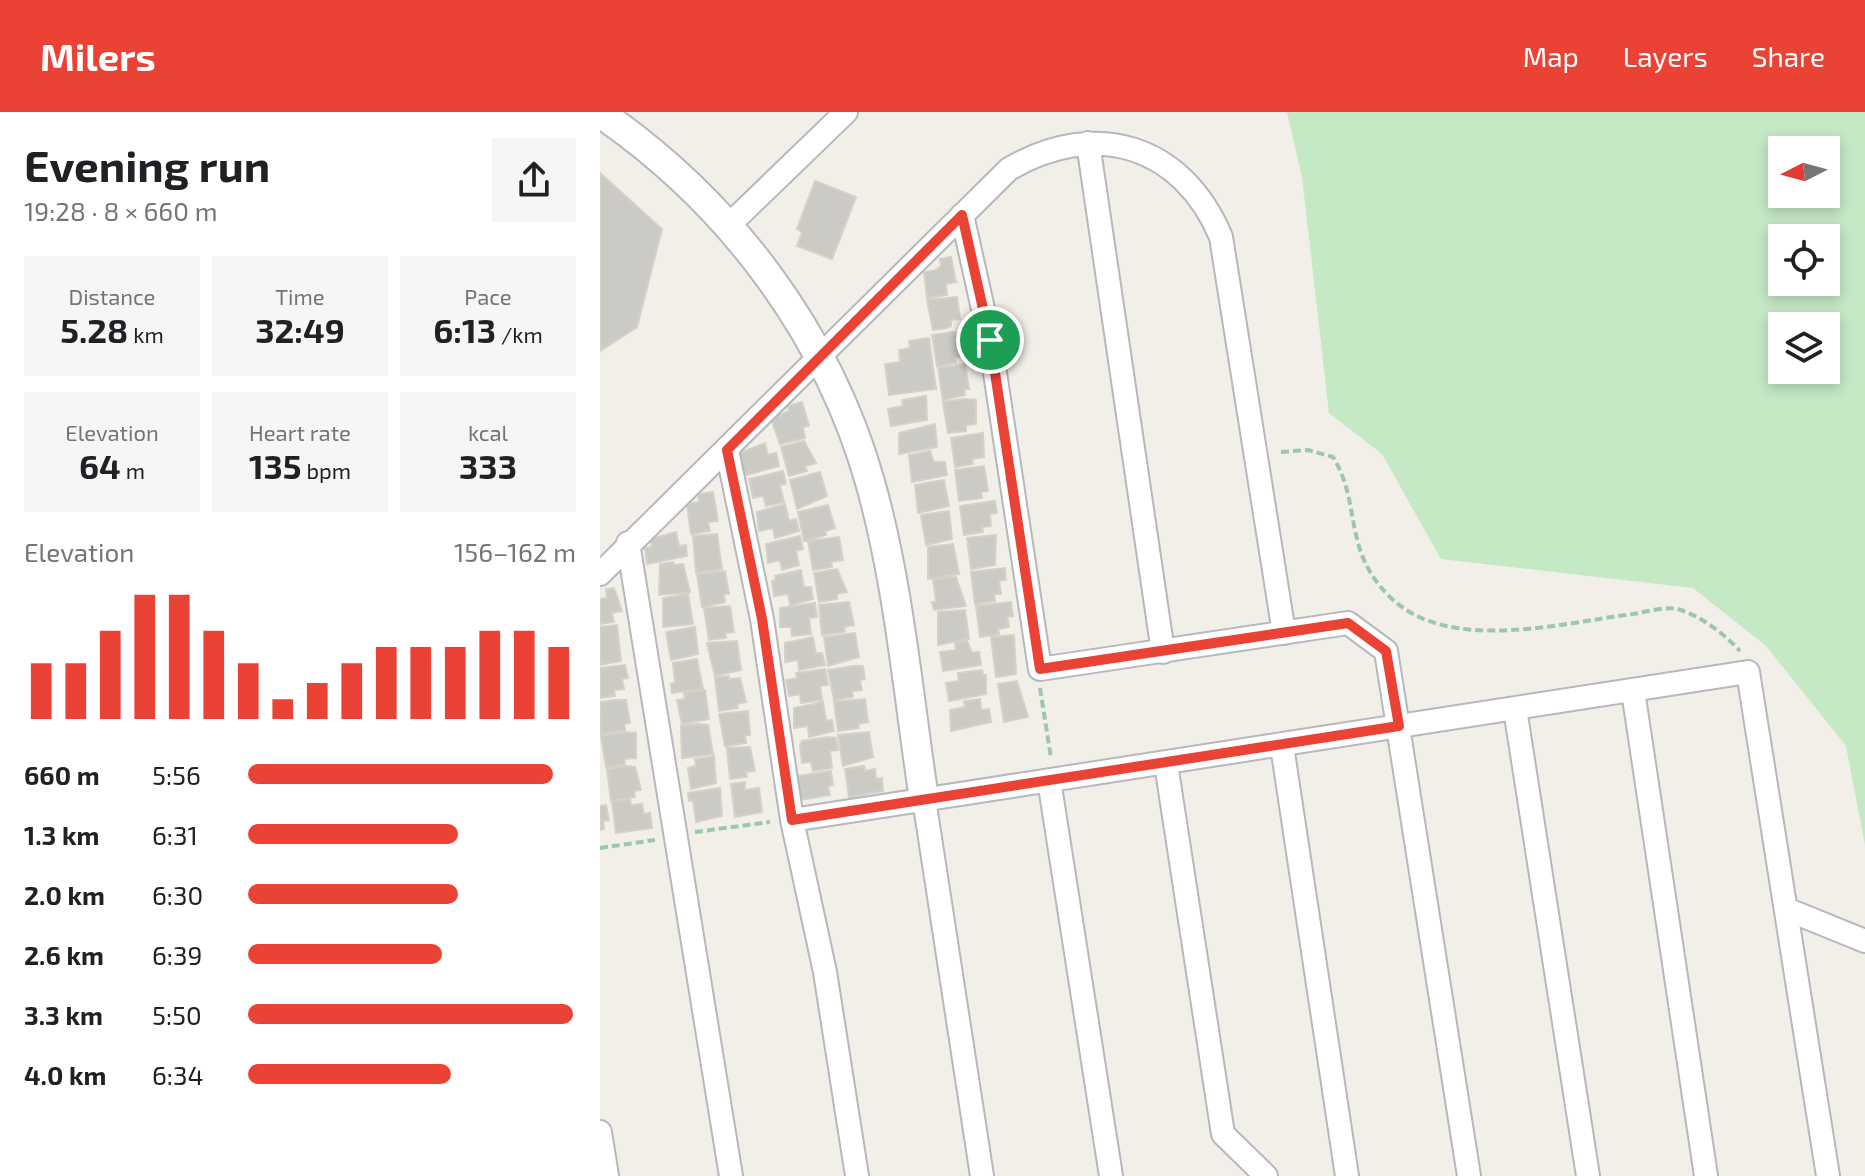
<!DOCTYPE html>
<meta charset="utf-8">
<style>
body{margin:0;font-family:"Exo 2",sans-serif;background:#f6f6f6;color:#202124;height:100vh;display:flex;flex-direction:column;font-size:30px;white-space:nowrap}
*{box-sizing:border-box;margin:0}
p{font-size:26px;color:#757577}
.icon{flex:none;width:44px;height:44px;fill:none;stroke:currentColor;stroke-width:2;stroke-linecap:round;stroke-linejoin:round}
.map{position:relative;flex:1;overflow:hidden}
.sheet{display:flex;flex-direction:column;background:#fff;width:600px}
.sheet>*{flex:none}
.needle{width:52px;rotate:264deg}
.controls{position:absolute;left:1168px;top:24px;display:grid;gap:16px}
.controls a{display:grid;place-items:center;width:72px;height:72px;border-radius:0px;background:#fff;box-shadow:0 4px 12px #0003;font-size:40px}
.pin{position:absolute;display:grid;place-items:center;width:68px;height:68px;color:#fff;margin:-34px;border:4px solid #fff;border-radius:50%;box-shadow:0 2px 8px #0007}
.round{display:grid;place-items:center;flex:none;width:84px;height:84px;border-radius:0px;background:#f6f6f6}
.head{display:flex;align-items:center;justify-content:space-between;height:136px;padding:0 24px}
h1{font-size:44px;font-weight:700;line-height:60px}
.figures{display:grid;grid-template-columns:repeat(3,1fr);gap:12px;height:136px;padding:8px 24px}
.figures div{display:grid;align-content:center;border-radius:0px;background:#f6f6f6;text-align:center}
.figures b{font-size:34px;font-weight:700}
.figures small{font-size:22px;font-weight:400}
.figures p{font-size:22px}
.chart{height:224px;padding:16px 24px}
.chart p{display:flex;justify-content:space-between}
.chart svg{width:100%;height:144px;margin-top:8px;stroke:#ea4335;stroke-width:6}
ul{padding:0 24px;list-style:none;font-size:26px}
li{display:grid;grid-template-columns:128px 96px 1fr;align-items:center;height:60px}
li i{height:20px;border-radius:10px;background:#ea4335}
header{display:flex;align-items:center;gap:48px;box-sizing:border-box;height:112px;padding:0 40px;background:#ea4335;color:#fff}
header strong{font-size:38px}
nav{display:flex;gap:44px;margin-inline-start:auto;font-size:28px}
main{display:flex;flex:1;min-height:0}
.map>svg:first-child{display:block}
</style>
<header>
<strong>Milers</strong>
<nav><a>Map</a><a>Layers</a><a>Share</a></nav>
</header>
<main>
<section class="sheet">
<div class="head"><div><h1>Evening run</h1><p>19:28 · 8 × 660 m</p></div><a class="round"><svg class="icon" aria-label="share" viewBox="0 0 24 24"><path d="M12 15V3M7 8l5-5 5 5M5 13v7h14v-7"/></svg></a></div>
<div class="figures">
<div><p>Distance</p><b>5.28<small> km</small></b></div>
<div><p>Time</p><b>32:49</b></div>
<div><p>Pace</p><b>6:13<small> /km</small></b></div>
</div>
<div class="figures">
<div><p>Elevation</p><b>64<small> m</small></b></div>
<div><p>Heart rate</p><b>135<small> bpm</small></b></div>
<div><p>kcal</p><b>333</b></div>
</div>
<div class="chart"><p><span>Elevation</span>156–162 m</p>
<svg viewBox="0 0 160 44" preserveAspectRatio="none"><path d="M5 44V27M15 44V27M25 44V17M35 44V6M45 44V6M55 44V17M65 44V27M75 44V38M85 44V33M95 44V27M105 44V22M115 44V22M125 44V22M135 44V17M145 44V17M155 44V22"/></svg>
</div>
<ul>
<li><b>660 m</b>5:56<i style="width:93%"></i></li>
<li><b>1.3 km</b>6:31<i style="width:64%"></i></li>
<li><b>2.0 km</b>6:30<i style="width:64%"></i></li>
<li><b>2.6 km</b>6:39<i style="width:59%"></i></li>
<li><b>3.3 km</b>5:50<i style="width:99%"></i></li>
<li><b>4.0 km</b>6:34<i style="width:62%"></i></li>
</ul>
</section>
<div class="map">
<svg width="1265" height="1064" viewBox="0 0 1265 1064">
<rect width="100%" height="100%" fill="#f1efe8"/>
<path fill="#c5e8c5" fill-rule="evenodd" d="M687 0H1265V733L1246 634 1166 534 1093 476 841 447 782 342 729 301 702 65ZM1182 38H1226V82H1182ZM1182 126H1226V170H1182ZM1182 214H1226V258H1182Z"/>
<path fill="#cccac5" stroke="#d6d1c6" stroke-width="2" d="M0 61 62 117 37 215 0 239Z
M215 69 256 85 232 147 197 134 202 120 197 117Z
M351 145 356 170 346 172 347 183 327 186 324 160 336 158 341 154 340 147Z
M357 185 360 207 351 208V214L347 216 333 218 327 188Z
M352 220 365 221V244L355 246 356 251 337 254 332 223Z
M329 226 336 277 289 283 285 252 300 250 299 238 310 236 309 229Z
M365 252 369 277H364L365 283 343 288 338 256Z
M326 284 327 308 291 314 288 297 303 294 302 288Z
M363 287 376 288V312L366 313V319L348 321 343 290Z
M202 290 209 314 203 315 205 326 180 332 171 307 189 299 188 294Z
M335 312 337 335 299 342V321Z
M383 321 384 345 372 347 373 352 355 355 351 326Z
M204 329 216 351 205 354 207 359 189 364 181 335Z
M165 331 168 343 176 341 179 354 140 365 138 342Z
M330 339 334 350H345L347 363 312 370 309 343Z
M384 354 388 379 381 380 382 386 359 389 355 358Z
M183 359 186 372 180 373 184 390 166 394 163 384 153 386 149 367Z
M220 360 227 384 197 397 190 368Z
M344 368 349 394 318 401 315 373Z
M113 380 118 409 108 410 110 419 91 422 87 392 99 390 98 382Z
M395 389 397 401 390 402 391 414 382 415 383 420 364 423 360 394Z
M185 392 189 409 196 407 199 419 175 426 173 416 159 419 157 400Z
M228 393 235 416 225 419 226 423 204 429 198 400Z
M349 399 352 427 326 433 321 403Z
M76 420 79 434 86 433 87 444 47 452 45 436 52 435 51 427Z
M117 422 122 457 96 461 93 424Z
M396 423 395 453 371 457 367 426Z
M200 424 203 437 196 439 199 453 182 458 180 448 168 451 166 432Z
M239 425 243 448 231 450 232 455 213 458 208 429Z
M353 432 359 462 328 467V435Z
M73 450 74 453 83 452 90 480 59 483 60 452Z
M405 456 406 468 399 469 401 482H394L395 489 375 492 371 460Z
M237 457 247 480 237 482V487L219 490 214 461Z
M201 458 204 475H211L213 487 190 493 188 482 174 484 172 469 176 468 175 464Z
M125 459 129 482H124L125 490 102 495 97 462Z
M356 465 366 494 334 498 332 490H336L333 467Z
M14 476 22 499 12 501 14 510 0 512V487L7 486 6 477Z
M88 482 93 512 63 515V486Z
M249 490 254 513 244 515 245 520 222 523 219 493Z
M411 490 413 504 407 505 409 515 398 517 399 522 380 525 376 494Z
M215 491 217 505 209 506 211 522 192 524 191 515H180V496Z
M130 494 134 520 125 521 126 526 109 528 104 496Z
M365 498 369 527 338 533V500Z
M17 513 21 549 0 553V515Z
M95 515 98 542 71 548 66 520Z
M255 521 259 545 228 554 224 525Z
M414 523 416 562 396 565 391 525Z
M213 525 216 542 222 541 225 553 199 558 198 548 185 550V531Z
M137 529 141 558 115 564 107 531Z
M367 529 372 541 379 540 381 553 343 559 340 540 356 538 355 531Z
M97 547 103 577 72 581 71 572 75 571 73 551Z
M25 553 28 566 22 567 24 577 14 578 15 584 0 586V556Z
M253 554H263L265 567 260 568 262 578 252 579 253 585 234 588 228 558Z
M225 557 228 573 220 574 222 588 201 591 200 582 189 584 186 568 197 566 196 561Z
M382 558 383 563H386V582L349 589 346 571 359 569 358 561Z
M129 564V567L140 566 146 590 137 592 138 596 119 599 115 566Z
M417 569 428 605 404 610 398 572Z
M105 578 109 607 82 612 77 588 85 587 84 581Z
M265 587 268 610 258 612 259 616 238 619 234 590Z
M380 587 381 598 389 597 391 610 351 619 350 598 365 595 364 589Z
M15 588H26L30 611 24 612 25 618 1 622 0 590Z
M223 590 226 609 232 608 234 619 209 625 208 614 194 616V596Z
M148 599 150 623H145L146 631 125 634 119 602Z
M97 612 108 613 113 642 82 646 81 614Z
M24 620 36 621V646L24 647 25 652 6 655 1 624Z
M269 620 273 645 243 654 238 623Z
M228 625 236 626 238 638 230 639 232 656 213 659 211 650 202 651 200 633 202 629Z
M150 635 155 659 146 660 147 665 130 667 127 636Z
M114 644 116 671 91 677 88 656 96 654 95 647Z
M25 654 35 655 41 678 34 679 35 685 11 689 7 657Z
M264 654 265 659 275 657 276 667 282 666 283 679 249 685 245 657Z
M231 659 233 673 228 674 230 683 200 688 197 664Z
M145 670V678L159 676 162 700 135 705 131 672Z
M120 676 122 704 96 710 93 688 89 689 88 681Z
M30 687 31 693 42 692 44 702 50 701 52 716 16 721 12 690Z
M6 693 9 708 3 709 4 717 0 718V694Z"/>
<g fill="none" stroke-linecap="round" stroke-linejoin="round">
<defs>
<path id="minor" d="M488 31 563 540
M362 103 390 228 440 557 748 511 786 539 869 1064
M129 113 246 0
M127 338 162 507 192 708 225 860 257 1064
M28 431 131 1064
M0 462 409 57C495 7 582 32 621 125L684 521
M1033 579 1106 1064
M915 597 988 1064
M682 634 747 1064
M566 652 623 1022 666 1064
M449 668 511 1064
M324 687 382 1064
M192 708 1148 560 1228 1064
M1186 797 1265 829
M0 1020 7 1064"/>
<path id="tertiary" d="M0 1C128 89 227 219 270 370 299 472 308 582 324 687"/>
</defs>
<use href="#minor" stroke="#b5b8bc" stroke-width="26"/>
<use href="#tertiary" stroke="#b5b8bc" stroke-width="32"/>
<path stroke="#9cc7a9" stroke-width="4" stroke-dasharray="8 4" stroke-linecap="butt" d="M681 340 708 338 733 345C762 392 742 436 788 483 846 543 960 511 1033 502 1046 500 1069 493 1081 498 1104 506 1124 522 1140 539
M440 576 451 646
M95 720 170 710
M0 736 55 728"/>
<use href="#minor" stroke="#fff" stroke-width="22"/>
<use href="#tertiary" stroke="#fff" stroke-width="28"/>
</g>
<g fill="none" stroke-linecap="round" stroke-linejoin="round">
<defs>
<path id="route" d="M362 103 390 228 440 557 748 511 786 539 799 614 192 708 162 507 127 338Z"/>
</defs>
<use href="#route" stroke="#fff" stroke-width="16"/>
<use href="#route" stroke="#ea4335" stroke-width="10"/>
</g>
</svg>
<div class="controls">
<a><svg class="needle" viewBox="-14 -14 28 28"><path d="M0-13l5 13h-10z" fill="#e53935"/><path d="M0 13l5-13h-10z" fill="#757577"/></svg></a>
<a><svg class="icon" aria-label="locate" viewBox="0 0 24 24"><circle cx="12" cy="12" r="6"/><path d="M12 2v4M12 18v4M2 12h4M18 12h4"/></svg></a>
<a><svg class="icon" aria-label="layers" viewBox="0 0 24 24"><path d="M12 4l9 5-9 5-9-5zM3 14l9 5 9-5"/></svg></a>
</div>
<div class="pin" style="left:390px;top:228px;background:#1e9e55"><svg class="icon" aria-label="arrive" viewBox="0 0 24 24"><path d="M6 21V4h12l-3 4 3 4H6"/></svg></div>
</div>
</main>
